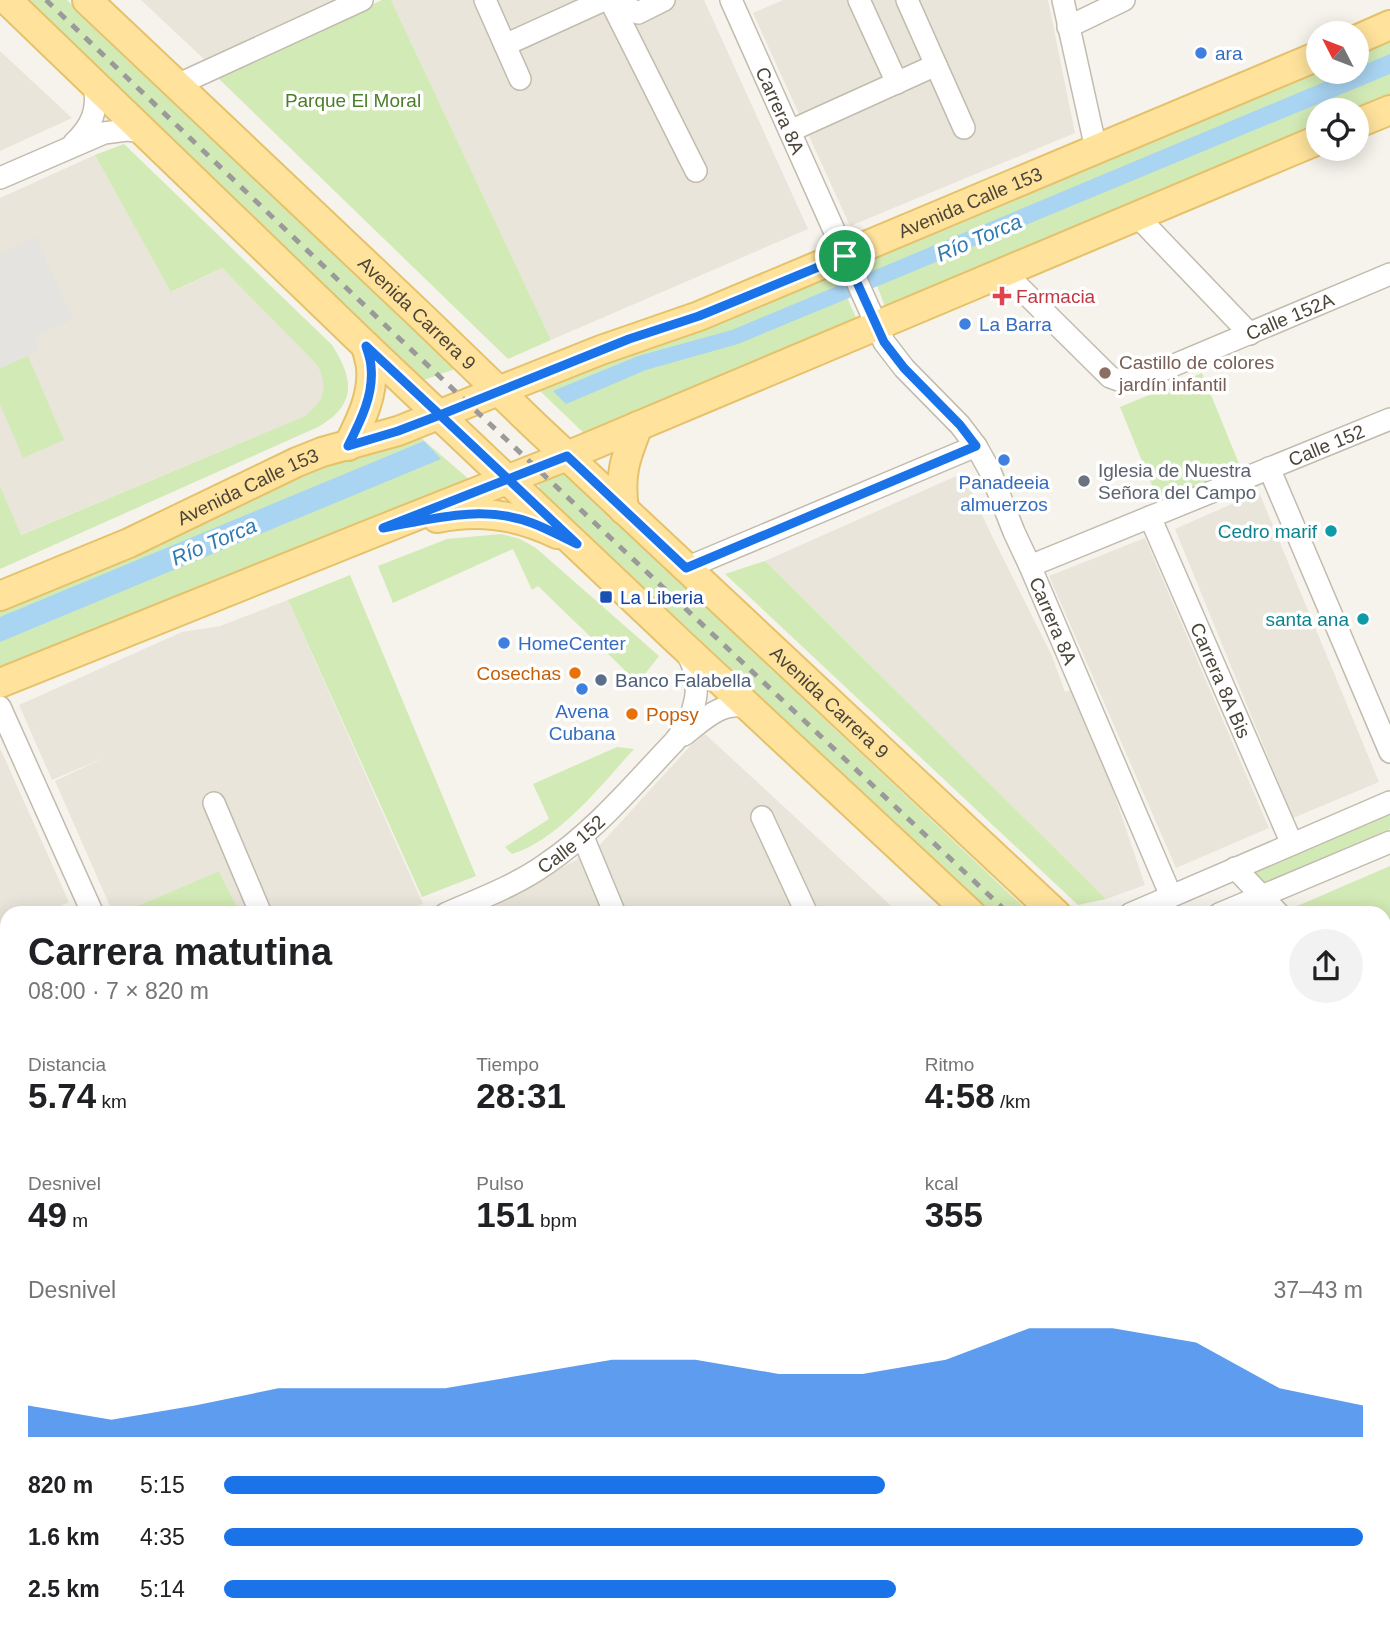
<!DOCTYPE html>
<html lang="es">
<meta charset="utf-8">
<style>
body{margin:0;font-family:Helvetica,sans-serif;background:#f2f2f2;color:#202124;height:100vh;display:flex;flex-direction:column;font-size:26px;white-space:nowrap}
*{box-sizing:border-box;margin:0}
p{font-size:23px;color:#757577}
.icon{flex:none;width:38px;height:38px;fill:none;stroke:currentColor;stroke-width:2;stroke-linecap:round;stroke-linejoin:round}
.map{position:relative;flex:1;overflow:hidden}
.side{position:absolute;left:0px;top:906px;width:1391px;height:726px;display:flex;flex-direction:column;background:#fff;border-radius:21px 21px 0 0;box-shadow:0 4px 18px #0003}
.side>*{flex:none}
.needle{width:46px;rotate:312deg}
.buttons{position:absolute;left:1306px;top:21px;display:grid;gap:14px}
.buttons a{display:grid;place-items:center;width:63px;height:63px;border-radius:50%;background:#fff;box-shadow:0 4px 18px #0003;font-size:35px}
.pin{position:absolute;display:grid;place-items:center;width:60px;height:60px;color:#fff;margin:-30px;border:4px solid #fff;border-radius:50%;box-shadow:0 2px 7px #0007}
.round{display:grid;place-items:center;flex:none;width:74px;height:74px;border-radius:37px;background:#f2f2f2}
.head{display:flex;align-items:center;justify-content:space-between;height:119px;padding:0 28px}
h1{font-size:38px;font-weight:700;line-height:52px}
.stats{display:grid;grid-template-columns:repeat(3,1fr);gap:10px;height:119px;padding:7px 28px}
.stats div{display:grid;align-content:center}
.stats b{font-size:35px;font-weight:700}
.stats small{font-size:19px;font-weight:400}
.stats p{font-size:19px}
.chart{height:196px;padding:14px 28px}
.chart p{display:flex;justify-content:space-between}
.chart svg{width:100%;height:126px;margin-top:7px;fill:#1a73e8;opacity:.7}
ul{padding:0 28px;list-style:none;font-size:23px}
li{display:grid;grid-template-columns:112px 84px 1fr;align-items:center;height:52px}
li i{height:18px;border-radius:9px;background:#1a73e8}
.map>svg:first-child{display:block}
</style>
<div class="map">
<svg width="1390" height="1632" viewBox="0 0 1390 1632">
<rect width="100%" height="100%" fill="#f6f3ec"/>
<path fill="#eae5da" d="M141 0H335L206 61Z
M391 0H704L808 229 551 340Z
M783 0H1048L1075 133 850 226 753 13Z
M0 51 72 118 0 151Z
M95 155 172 292 222 268 318 366 325 380 323 393 316 407 305 416 20 535 0 486V198Z
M963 473 990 532 1052 656 1065 692 1071 690 1107 773 1145 885 1106 899 765 561Z
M1259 492 1379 782 1293 818 1175 529Z
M1145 538 1269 828 1176 868 1049 576Z
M288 600 423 904 400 913H240L219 871 121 913H113L55 781 106 757 52 780 19 705 182 632 220 626Z
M703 732 899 913 480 914 597 848Z
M0 748 69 902 45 913 7 914V931L0 934Z
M0 958 7 972V1068L0 1071Z
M1384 1042 1390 1047V1188L1384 1182Z
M0 1230 7 1244V1381L0 1384Z
M1384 1348 1390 1353V1444L1384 1447Z
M7 1465V1512L0 1515V1468Z"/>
<path fill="#d2eab5" d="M25 0H67L455 369 424 380Z
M382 0H391L551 340 508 359 218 78Z
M1390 34V101L1356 110H1318V131L886 309 865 255 1318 64V72H1356V48Z
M124 144 332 345C354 379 357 405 318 427L0 569V486L21 535 305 416C323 401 329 389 318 366L222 268 171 292 95 155Z
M837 275 858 322 590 439 539 390 594 362 732 317Z
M28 356 64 440 23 458 0 404V368Z
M1202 373 1242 471 1160 505 1120 407Z
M419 436 471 481 0 673V608L301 471Z
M562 471 573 482 1030 913H982L548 502 538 485 547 475Z
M501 534 520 539 536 548 659 656 638 683 538 586 532 590 513 549 393 603 378 566 447 539Z
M765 561 1106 899 1078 905 725 574Z
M350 575 476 876 422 897 288 600Z
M617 747 634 749C601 785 560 839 512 854L505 847 549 819 533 784Z
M1390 809V829L1261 884 1248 870Z
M1390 866V998L1384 992V914L1302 913 1295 907Z
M219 871 240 913H121Z
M7 1122V1244L0 1230V1125Z
M285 1626H347L350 1632H272Z"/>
<path fill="#e5e3e0" d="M36 237 73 319 35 336 40 350 0 368V255Z"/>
<path fill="#a9d4f2" d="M1390 54V74L738 344 646 370 566 404 553 391 638 356 732 330 1348 72H1356V68Z
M424 441 441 459 0 642V617Z"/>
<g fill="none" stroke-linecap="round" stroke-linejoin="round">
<defs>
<g id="minor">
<path d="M485 0 520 79"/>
<path d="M610 0 696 171"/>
<path d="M614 0 638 13 664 0"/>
<path id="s1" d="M731 0 884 342 904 368 960 425 976 446 990 471 1014 532 1030 566 1171 896"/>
<path d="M859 0 897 83"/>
<path d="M907 0 964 128"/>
<path d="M1063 0 1096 149"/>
<path d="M1068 27 1124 0"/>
<path d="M505 45 604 0"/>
<path d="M177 85 362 0"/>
<path d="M790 131 936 65"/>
<path d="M74 143C92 126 99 109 94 84"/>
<path d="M0 178 104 133 127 130 144 132"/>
<path d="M1137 216 1250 334"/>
<path id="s2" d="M1004 272 1110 377 1121 381 1134 382 1390 274"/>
<path d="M1269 468 1390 752"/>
<path id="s3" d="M1150 517 1292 844"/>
<path id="s4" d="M1030 566 1390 419"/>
<path d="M686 568 976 446"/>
<path d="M0 707 93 914"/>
<path d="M684 735C704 719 726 697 752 709"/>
<path d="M214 803 261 914"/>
<path d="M762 817 807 914"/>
<path d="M583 837 615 914"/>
<path d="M1235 868 1279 914"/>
<path id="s5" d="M445 914C479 899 515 886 546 864 595 831 633 785 674 742 696 717 705 682 686 652"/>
<path d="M1130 914 1390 802"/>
<path d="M1219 914 1390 842"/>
<path d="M1384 1016 1390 1022"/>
<path d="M0 1101 7 1098"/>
<path d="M0 1252 6 1264H7"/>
<path d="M0 1309 7 1306"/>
<path d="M0 1417 7 1414"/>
<path d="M0 1448 7 1444"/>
<path d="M0 1601 7 1598"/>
<path d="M87 1626 90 1632"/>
<path d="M275 1626 276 1627"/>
<path d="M409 1626 411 1632"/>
<path d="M551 1626 554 1632"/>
<path d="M780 1626 783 1632"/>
<path d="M856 1626 859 1632"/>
<path d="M801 1632 815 1626"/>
</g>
<g id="major">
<path d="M7 0 366 346 679 642 971 914"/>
<path id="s6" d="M87 0 421 316 535 426 1056 914"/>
<path d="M1356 40 1390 25"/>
<path d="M1356 124 1390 110"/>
<path d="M348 446C360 422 374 395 371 367 370 360 368 353 366 346"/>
<path d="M624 510C619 474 625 459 638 426"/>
<path d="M437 518C479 509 519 515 557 534"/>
<path id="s7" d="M0 596 129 543 297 462 322 452 398 431 601 350 699 316 1318 56"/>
<path d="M0 683 383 529 567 456 1318 140"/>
<path d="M1384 1232 1390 1238"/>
<path d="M1384 1310 1390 1316"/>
<path d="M1384 1618 1390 1615"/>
<path d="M1351 1632 1365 1626"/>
</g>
</defs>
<use href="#minor" stroke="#c2bbae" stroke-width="24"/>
<use href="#major" stroke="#e6c16a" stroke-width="32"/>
<use href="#minor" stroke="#fff" stroke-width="21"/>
<use href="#major" stroke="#ffe39c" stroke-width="28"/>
<path stroke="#9a9a9a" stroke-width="5" stroke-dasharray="9 9" stroke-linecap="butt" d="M46 0 384 324 1009 914
M1384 1271 1390 1277"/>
</g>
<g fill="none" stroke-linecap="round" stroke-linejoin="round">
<defs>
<path id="route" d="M845 256 699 316 629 339 440 415 366 346C368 353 371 360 371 367 374 395 360 422 348 446L398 431 440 415 508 479 383 528C432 519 483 504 532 523 548 529 562 537 577 544L508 479 567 456 686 568 976 446 960 425 904 368 884 342 845 256"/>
</defs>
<use href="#route" stroke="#fff" stroke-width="14"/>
<use href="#route" stroke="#1a73e8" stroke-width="9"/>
</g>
<g fill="#3f7fe0" stroke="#fff" stroke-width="2.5">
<circle cx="1201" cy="53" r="7"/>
<circle cx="965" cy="324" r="7"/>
<circle cx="1004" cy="460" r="7"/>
<circle cx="504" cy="643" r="7"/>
<circle cx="582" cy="689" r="7"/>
</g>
<path fill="#e0444e" stroke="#fff" stroke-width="2.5" d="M998.5 285.5h7v7h7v7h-7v7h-7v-7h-7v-7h7z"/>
<circle fill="#8d6e63" stroke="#fff" stroke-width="2.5" cx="1105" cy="373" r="7"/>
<circle fill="#6b7280" stroke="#fff" stroke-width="2.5" cx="1084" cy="481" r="7"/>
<g fill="#0f9aa8" stroke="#fff" stroke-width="2.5">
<circle cx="1331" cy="531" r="7"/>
<circle cx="1363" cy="619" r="7"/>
</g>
<rect fill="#1a4fb4" stroke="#fff" stroke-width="2.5" x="599" y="590" width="14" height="14" rx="3.5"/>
<g fill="#e8710a" stroke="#fff" stroke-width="2.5">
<circle cx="575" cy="673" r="7"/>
<circle cx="632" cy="714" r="7"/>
</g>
<circle fill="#5c6f8a" stroke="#fff" stroke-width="2.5" cx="601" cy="680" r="7"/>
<g text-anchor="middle" stroke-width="7" stroke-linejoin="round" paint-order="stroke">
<g font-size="19" fill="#366cbe" stroke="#fff" text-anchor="start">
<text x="1215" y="60">ara</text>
<text x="979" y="331">La Barra</text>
<text x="1004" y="489" text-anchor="middle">Panadeeia<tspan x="1004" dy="22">almuerzos</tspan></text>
<text x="518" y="650">HomeCenter</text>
<text x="582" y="718" text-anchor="middle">Avena<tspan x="582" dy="22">Cubana</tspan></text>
</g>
<g font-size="19" fill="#4a7f2a" stroke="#fff">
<text x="353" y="107">Parque El Moral</text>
</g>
<g font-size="19" fill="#4b4439" stroke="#fff">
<text dy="7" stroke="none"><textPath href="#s1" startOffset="121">Carrera 8A</textPath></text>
<text dy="7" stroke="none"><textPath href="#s7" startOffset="1048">Avenida Calle 153</textPath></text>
<text dy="7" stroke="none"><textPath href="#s6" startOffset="455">Avenida Carrera 9</textPath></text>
<text dy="7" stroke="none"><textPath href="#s2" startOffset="343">Calle 152A</textPath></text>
<text dy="7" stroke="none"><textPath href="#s4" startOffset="320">Calle 152</textPath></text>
<text dy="7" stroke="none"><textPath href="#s7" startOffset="271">Avenida Calle 153</textPath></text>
<text dy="7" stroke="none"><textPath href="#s1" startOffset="705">Carrera 8A</textPath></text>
<text dy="7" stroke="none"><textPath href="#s3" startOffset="178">Carrera 8A Bis</textPath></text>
<text dy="7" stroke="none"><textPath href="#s6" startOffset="1022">Avenida Carrera 9</textPath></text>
<text dy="7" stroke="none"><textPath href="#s5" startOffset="145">Calle 152</textPath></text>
</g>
<g font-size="19" fill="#be3a42" stroke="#fff" text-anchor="start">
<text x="1016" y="303">Farmacia</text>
</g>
<g font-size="19" fill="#785e54" stroke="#fff" text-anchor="start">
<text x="1119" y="369">Castillo de colores<tspan x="1119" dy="22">jardín infantil</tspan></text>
</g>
<g font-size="19" fill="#5b616d" stroke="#fff" text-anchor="start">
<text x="1098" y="477">Iglesia de Nuestra<tspan x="1098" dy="22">Señora del Campo</tspan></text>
</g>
<g font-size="19" fill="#0d838f" stroke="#fff" text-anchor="end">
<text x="1317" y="538">Cedro marif</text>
<text x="1349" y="626">santa ana</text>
</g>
<g font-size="19" fill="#164399" stroke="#fff" text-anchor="start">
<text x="620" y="604">La Liberia</text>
</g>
<g font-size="19" fill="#c56008" stroke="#fff" text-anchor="end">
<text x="561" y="680">Cosechas</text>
<text x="646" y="721" text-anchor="start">Popsy</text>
</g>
<g font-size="19" fill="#4e5e75" stroke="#fff" text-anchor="start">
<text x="615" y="687">Banco Falabella</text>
</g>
<g font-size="21" font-style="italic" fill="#2e7ab2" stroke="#fff">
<text transform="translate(979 238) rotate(-23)" y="7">Río Torca</text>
<text transform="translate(214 542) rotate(-23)" y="7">Río Torca</text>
</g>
</g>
</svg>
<div class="buttons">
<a><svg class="needle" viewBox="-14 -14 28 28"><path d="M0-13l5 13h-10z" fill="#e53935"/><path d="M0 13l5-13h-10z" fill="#757577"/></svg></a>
<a><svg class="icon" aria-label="locate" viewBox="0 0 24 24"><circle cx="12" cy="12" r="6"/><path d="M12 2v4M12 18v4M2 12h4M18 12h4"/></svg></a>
</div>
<div class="pin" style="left:845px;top:256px;background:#1e9e55"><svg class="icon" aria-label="arrive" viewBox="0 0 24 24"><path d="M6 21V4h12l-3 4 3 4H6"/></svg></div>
<section class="side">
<div class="head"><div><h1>Carrera matutina</h1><p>08:00 · 7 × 820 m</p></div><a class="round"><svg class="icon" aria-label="share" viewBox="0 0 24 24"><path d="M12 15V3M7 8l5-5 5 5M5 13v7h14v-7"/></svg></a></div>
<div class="stats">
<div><p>Distancia</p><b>5.74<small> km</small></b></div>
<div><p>Tiempo</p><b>28:31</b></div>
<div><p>Ritmo</p><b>4:58<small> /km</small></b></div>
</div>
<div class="stats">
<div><p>Desnivel</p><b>49<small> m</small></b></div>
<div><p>Pulso</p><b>151<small> bpm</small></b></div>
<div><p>kcal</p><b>355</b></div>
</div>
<div class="chart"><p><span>Desnivel</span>37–43 m</p>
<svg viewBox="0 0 160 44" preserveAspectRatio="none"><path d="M0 44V33L10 38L20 33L30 27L40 27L50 27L60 22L70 17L80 17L90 22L100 22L110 17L120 6L130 6L140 11L150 27L160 33V44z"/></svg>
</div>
<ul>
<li><b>820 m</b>5:15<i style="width:58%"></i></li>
<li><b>1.6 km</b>4:35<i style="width:100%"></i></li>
<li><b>2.5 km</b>5:14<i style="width:59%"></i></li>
</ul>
</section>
</div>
